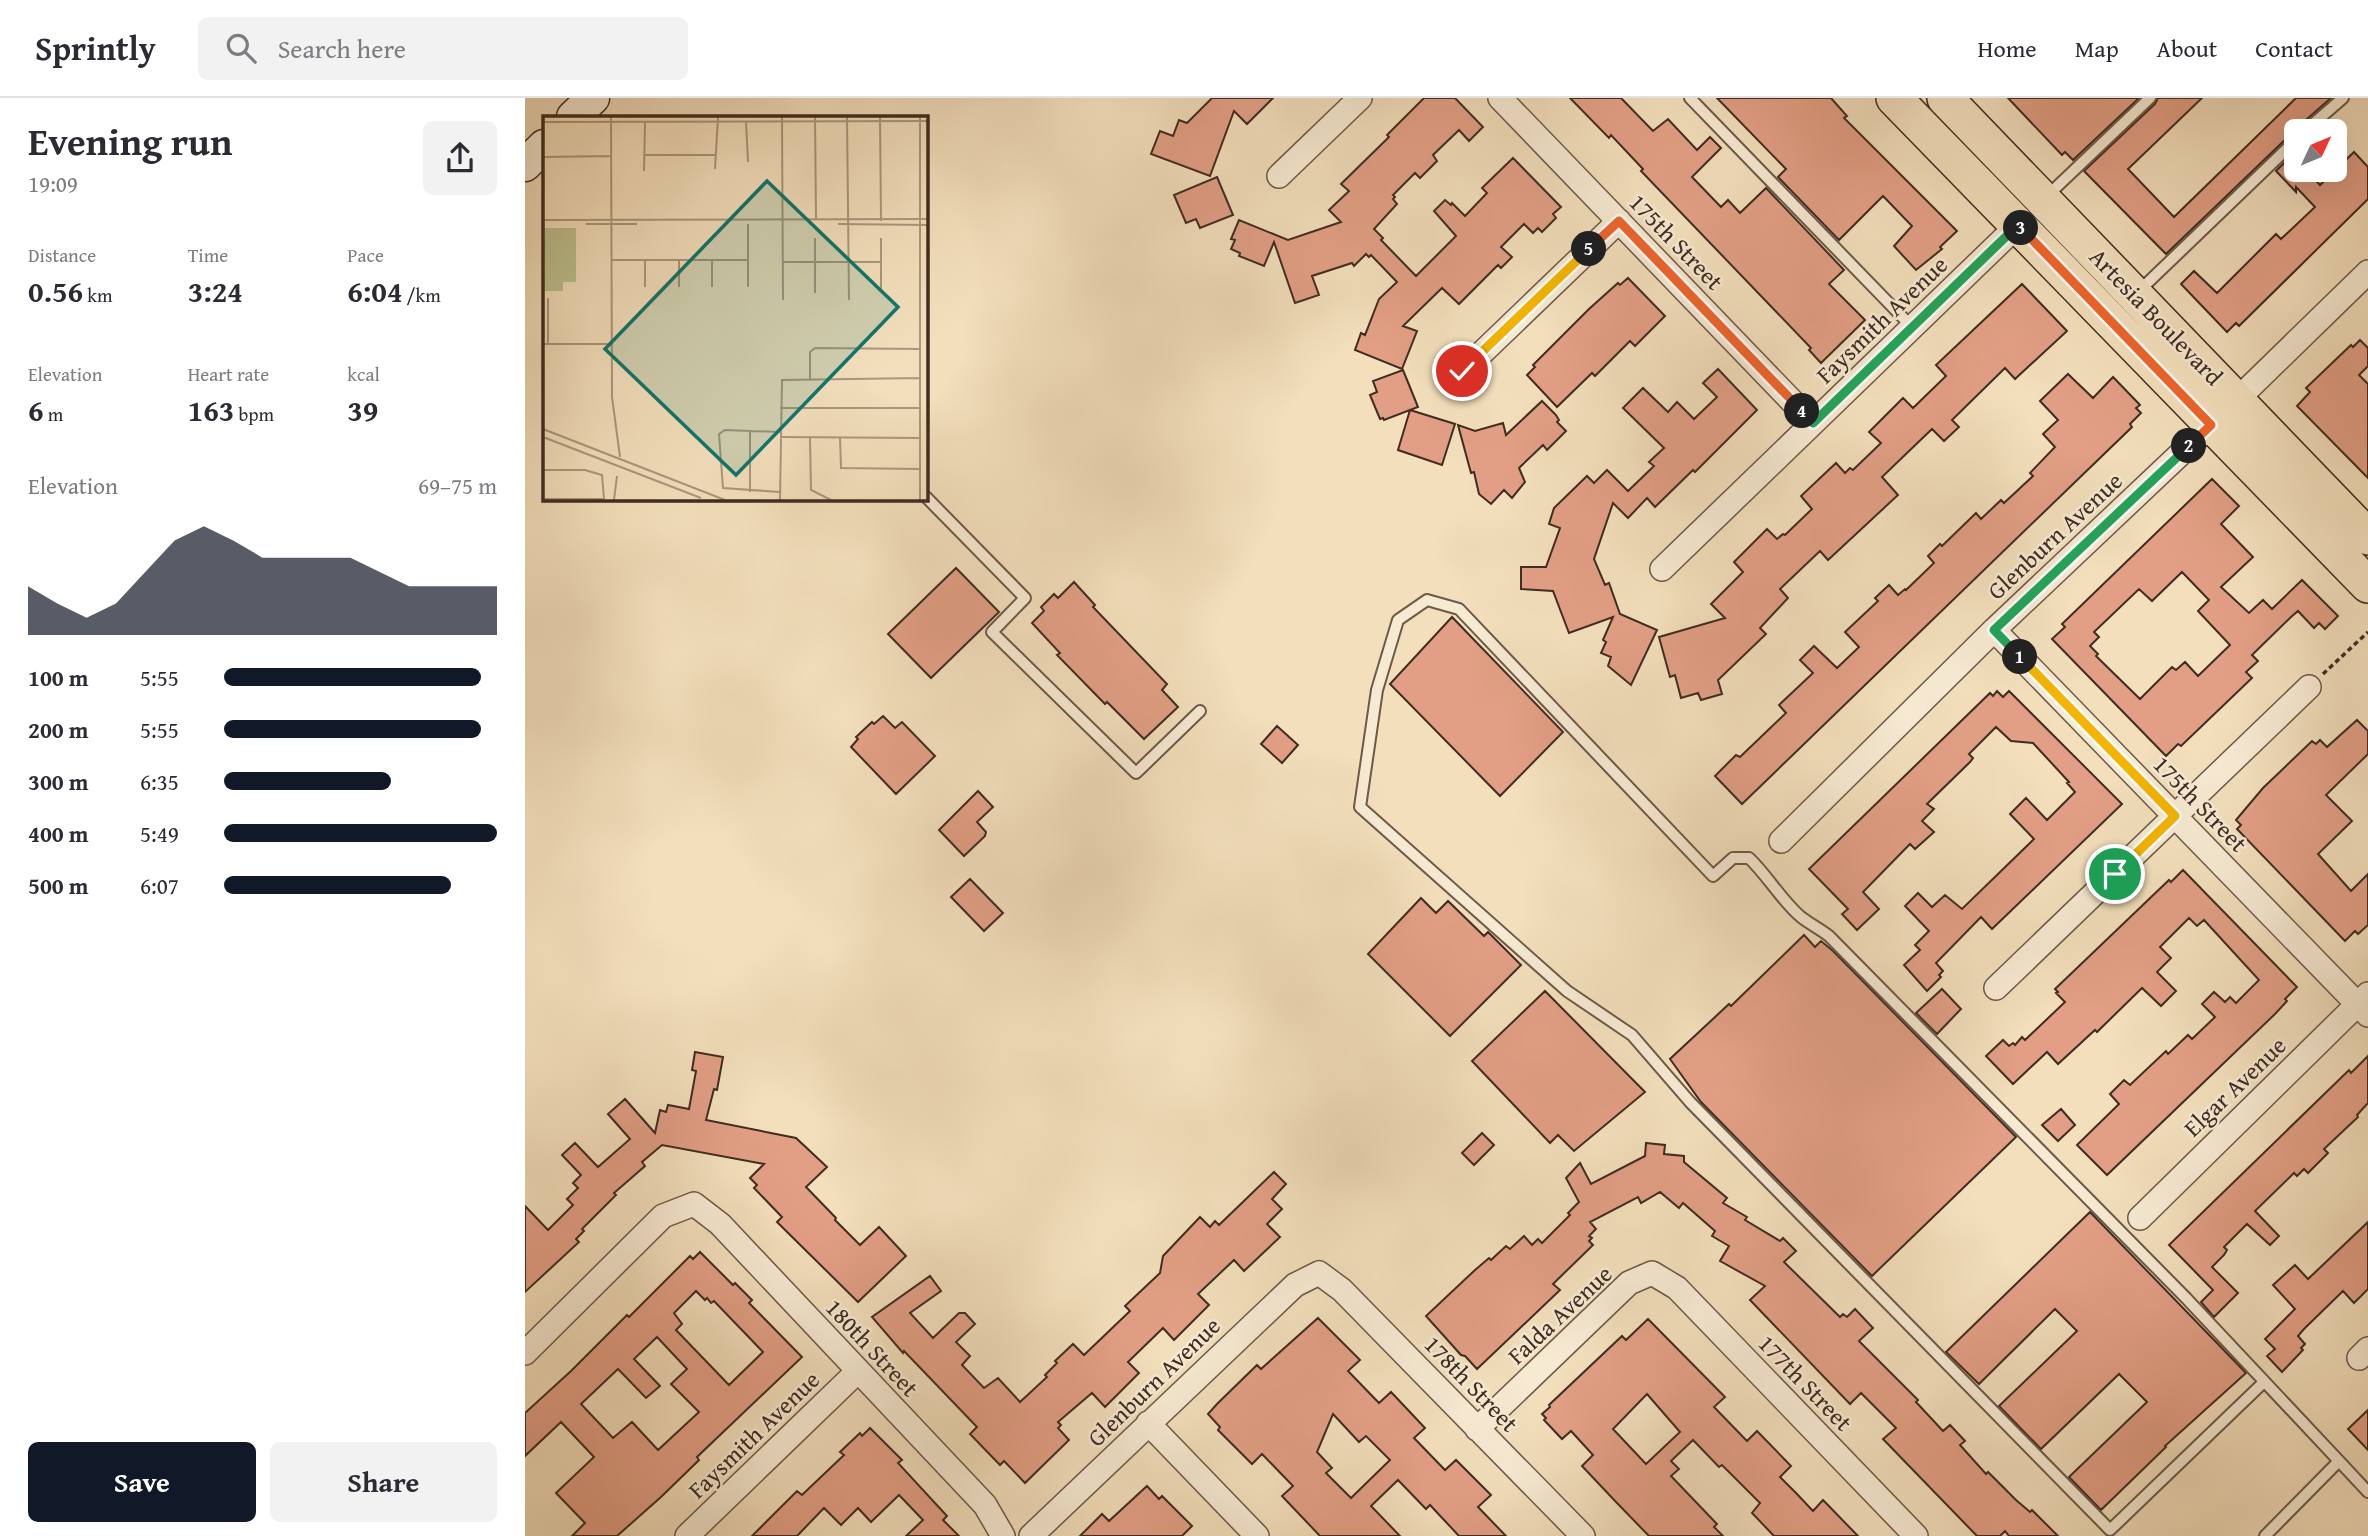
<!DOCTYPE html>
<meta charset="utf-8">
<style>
body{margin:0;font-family:"Gentium Book Plus",serif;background:#f2f2f3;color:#2b2b33;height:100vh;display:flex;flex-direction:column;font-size:26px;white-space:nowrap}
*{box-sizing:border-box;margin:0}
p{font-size:23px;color:#7c7c81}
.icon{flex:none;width:38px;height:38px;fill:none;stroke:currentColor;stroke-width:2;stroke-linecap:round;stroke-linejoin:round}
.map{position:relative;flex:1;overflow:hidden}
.panel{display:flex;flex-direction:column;background:#fff;width:525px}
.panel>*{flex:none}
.needle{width:46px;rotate:46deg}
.tools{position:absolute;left:1759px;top:21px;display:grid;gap:14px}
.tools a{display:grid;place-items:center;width:63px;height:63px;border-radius:10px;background:#fff;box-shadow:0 7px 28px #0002;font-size:35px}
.pin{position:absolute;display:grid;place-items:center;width:60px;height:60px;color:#fff;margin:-30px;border:4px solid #fff;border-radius:50%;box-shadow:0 2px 7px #0007}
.km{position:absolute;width:35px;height:35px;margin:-18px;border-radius:50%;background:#222;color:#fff;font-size:19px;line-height:35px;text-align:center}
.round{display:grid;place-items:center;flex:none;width:74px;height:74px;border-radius:10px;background:#f2f2f3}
.summary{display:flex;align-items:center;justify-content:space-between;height:119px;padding:0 28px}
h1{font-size:38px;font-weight:600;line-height:52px}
.figures{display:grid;grid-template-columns:repeat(3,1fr);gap:10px;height:119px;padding:7px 28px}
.figures div{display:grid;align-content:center}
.figures b{font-size:30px;font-weight:600}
.figures small{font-size:19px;font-weight:400}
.figures p{font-size:19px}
.chart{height:196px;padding:14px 28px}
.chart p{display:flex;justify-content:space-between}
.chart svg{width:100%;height:126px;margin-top:7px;fill:#111827;opacity:.7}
.button{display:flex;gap:14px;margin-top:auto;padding:14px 28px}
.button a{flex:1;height:80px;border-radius:10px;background:#111827;color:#fff;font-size:28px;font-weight:600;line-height:80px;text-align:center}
.button a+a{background:#f2f2f3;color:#2b2b33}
ul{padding:0 28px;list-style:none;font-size:23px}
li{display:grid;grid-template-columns:112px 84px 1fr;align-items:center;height:52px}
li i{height:18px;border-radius:9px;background:#111827}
header{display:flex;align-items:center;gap:42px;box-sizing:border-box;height:98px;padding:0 35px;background:#fff;border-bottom:2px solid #e1e1e2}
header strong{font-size:33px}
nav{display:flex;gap:38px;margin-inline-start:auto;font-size:24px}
.search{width:490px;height:63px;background:#f2f2f3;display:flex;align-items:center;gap:18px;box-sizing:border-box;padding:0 24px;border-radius:10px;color:#7c7c81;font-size:26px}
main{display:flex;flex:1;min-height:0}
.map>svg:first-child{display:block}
</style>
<header>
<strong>Sprintly</strong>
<div class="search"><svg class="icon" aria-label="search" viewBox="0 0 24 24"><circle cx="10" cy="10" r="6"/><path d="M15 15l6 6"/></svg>Search here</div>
<nav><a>Home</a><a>Map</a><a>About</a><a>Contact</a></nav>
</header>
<main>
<section class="panel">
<div class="summary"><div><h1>Evening run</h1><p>19:09</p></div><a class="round"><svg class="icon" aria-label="share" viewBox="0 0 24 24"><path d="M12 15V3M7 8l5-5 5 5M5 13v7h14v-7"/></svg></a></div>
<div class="figures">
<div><p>Distance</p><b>0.56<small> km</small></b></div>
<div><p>Time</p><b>3:24</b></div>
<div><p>Pace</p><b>6:04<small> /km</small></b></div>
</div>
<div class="figures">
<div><p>Elevation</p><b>6<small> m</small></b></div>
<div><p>Heart rate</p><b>163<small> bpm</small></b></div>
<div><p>kcal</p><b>39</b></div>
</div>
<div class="chart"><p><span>Elevation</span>69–75 m</p>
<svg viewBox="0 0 160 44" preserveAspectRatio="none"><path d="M0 44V27L10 33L20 38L30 33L40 22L50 11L60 6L70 11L80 17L90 17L100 17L110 17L120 22L130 27L140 27L150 27L160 27V44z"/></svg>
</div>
<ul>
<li><b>100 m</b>5:55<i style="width:94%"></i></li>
<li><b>200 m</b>5:55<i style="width:94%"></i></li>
<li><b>300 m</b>6:35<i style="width:61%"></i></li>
<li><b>400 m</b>5:49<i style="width:100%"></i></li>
<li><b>500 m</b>6:07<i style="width:83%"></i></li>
</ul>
<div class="button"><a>Save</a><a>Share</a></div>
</section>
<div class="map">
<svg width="1843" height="1438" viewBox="0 0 1843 1438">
<rect width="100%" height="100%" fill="#f3dfbc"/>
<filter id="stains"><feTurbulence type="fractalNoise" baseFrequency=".00286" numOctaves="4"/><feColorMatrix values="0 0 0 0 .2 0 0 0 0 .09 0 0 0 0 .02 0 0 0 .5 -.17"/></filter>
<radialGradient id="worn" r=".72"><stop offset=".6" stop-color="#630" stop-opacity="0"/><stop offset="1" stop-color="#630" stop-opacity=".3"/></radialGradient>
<path fill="#e29f85" stroke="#3f2c22" stroke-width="2" fill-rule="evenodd" d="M687 0H748L722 26 709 13 685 78 626 56 635 33 648 38 654 22 662 25Z
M899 0H930L958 29 944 43 934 32 908 57 912 63 895 80 890 75 868 97 870 99 868 101 872 106 849 131 858 140 856 142 891 178 931 138 909 113 920 102 926 107 927 105 940 118 962 95 957 90 988 60 1036 109 1028 116 1031 120 1017 134 1013 130 1008 135 999 126 976 149 987 159 976 170 973 167 934 206 917 190 878 228 892 233 877 271 830 252 836 235 840 237 854 201 872 184 846 157 844 159 841 156 829 168 827 165 787 178 794 197 770 205 749 144 739 168 714 158 715 155 706 151 710 142 706 141 714 122 763 142 816 124 804 112 824 93 816 86 864 39 862 37Z
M1045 0H1096L1128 33 1143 21 1172 52 1185 39 1196 50 1167 79 1196 109 1203 102 1215 115 1241 90 1319 172 1304 186 1340 222 1296 265 1284 252 1286 250 1116 73 1118 71 1086 37 1084 40Z
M1192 0H1306L1322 18 1319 20 1432 133 1415 149 1417 151 1391 172 1369 148 1387 128 1358 98 1314 142 1253 79 1261 71Z
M1483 0H1614L1548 62 1540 54 1537 57Z
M1633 0H1677L1603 71 1649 119 1771 0H1806L1775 27 1772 33 1766 36 1641 156 1559 73 1630 6Z
M1829 54 1843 69V101L1714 228 1711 225 1702 234 1656 186 1669 173 1692 195 1751 136 1756 141 1790 109 1771 89V94L1751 73 1767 57 1771 61V72H1781L1795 87Z
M692 79 708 117 675 130 671 121 661 125 649 97Z
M1103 180 1140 218 1110 248 1105 243 1070 278 1067 275 1032 309 1002 277 1010 269 1008 267 1064 211 1093 185 1095 187Z
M1497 186 1542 233 1490 281 1480 270 1427 322 1434 329 1419 343 1407 331 1357 379 1373 397 1303 462 1295 453 1255 491 1263 500 1235 530 1241 536 1193 582 1197 596 1176 602 1173 595 1156 600 1150 577 1145 579 1134 539 1200 520 1186 506 1218 474 1209 464 1242 431 1252 441 1258 436 1260 437 1287 411 1276 398 1311 365 1320 375 1325 370 1328 372 1356 345 1344 334 1378 300 1388 310 1421 278 1411 267Z
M1835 242 1843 250V268L1834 277 1843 286V380L1772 308 1785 294 1781 290 1826 247 1828 249Z
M1193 271 1232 312 1170 374 1168 372 1130 409 1122 400 1103 420 1088 405 1069 461 1080 487 1084 485 1095 516 1132 532 1106 587 1083 568 1086 559 1076 555 1081 544 1078 542 1088 519 1044 535 1028 493 996 491V469H1021L1035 430 1024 426 1029 410 1062 378 1069 385 1082 372 1103 393 1129 368 1124 364 1139 350 1098 310 1118 290 1143 314 1152 304 1169 321 1192 299 1178 285Z
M878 272 893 309 859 322 858 320 855 321 845 297 852 294 848 283Z
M1543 276 1568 300 1588 279 1615 307 1611 310 1616 315 1605 326 1607 329 1217 706 1190 678 1211 657 1215 659 1261 615 1254 607 1288 575 1275 562 1289 548 1312 570 1334 549 1320 534 1353 503 1350 500 1364 487 1373 497 1380 491 1381 492 1409 465 1403 458 1415 446 1417 448 1451 415 1456 421 1476 402 1479 405 1508 378 1505 375 1530 349 1518 336 1533 322 1515 303Z
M1017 303 1031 317 1034 322 1032 324 1041 333 1022 352 1018 347 994 370 1000 384 987 400 979 392 966 406 954 396 949 374 946 375 933 327 950 333 978 325 981 337Z
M885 312 930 326 917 367 873 352Z
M1687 381 1714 408 1696 426 1728 459 1696 489 1724 515 1738 502 1747 511 1777 482 1813 518 1800 531 1794 525 1789 530 1773 513 1766 519 1727 557 1733 563 1721 574 1727 580 1656 648 1653 646 1641 658 1527 541 1540 529 1537 526ZM1657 474 1684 502 1673 513 1705 547 1673 578 1660 564 1651 572 1647 569 1615 601 1571 558 1573 556 1565 548 1574 539 1569 534 1614 491 1627 503Z
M431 470 474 514 406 580 363 536Z
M549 484 570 507 568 509 642 586 637 592 653 609 619 641 582 604 580 606 532 557 535 555 507 525 519 513 516 509 529 496 533 500Z
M927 519 1038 634 975 698 865 586Z
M1472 593 1478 599 1484 593 1597 706 1467 831 1456 819 1411 865 1418 873 1414 877 1416 879 1402 893 1379 867 1395 852 1390 847 1404 833 1380 808 1393 795 1407 809 1420 797 1437 811 1509 741 1485 716 1501 700 1522 722 1550 694 1542 685 1544 684 1508 645 1486 643 1471 629 1444 656 1448 660 1445 664 1402 706 1409 711 1397 723 1409 734 1390 751 1385 746 1338 794 1354 811 1332 832 1317 816 1323 811 1284 771 1465 595 1468 598Z
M358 618 370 630 377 624 410 658 371 696 326 649 333 641 331 639 347 624 349 626Z
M1832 622 1843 633V656L1801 697 1827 723 1793 756 1826 793 1843 776V827L1833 836 1830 833 1820 843 1712 731 1716 727 1711 722 1738 690 1787 643 1791 646 1795 642 1802 649Z
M752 628 773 647 757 665 736 646Z
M453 693 468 709 452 724 461 734 460 738 439 758 414 732Z
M1658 772 1772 889 1760 901 1762 903 1750 916 1582 1077 1552 1047 1594 1006 1585 996 1599 982 1605 987 1641 953 1643 956 1663 937 1667 941 1690 919 1677 906 1689 894 1700 904 1705 899 1711 905 1734 882 1679 822 1672 828 1664 820 1635 849 1646 860 1632 874 1651 893 1636 908 1617 890 1572 934 1570 932 1533 966 1522 954 1488 986 1461 958 1478 942 1484 948 1488 945 1490 947 1497 939 1500 942 1540 904 1531 895 1533 894 1530 891 1644 782 1646 784Z
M445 781 478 815 459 833 426 799Z
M896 800 911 815 923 803 959 838 963 834 996 867 925 938 843 856Z
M1279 837 1290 849 1296 843 1308 853 1491 1039 1347 1178 1176 1004 1145 961 1204 906 1206 908Z
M1417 891 1436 911 1412 936 1391 915Z
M1020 893 1120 994 1049 1053 1033 1037 1025 1045 947 963Z
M170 954 198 959 192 992 189 991 181 1022 271 1040 302 1069 281 1089 311 1120 310 1122 335 1147 354 1129 381 1158 333 1204 252 1124 257 1119 229 1090 232 1087 225 1080 239 1066 137 1047 117 1064 120 1068 89 1095 91 1097 57 1131 59 1133 51 1141 54 1144 0 1194V1108L23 1132 48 1107 42 1101 53 1090 48 1085 56 1077 37 1057 50 1045 73 1069 105 1041 83 1016 100 1001 130 1035 135 1012 141 1014 143 1007 164 1011 171 973 167 972Z
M1843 958V1005L1832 1017 1833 1019 1799 1051 1803 1055 1783 1075 1779 1071 1772 1078 1769 1075 1730 1113 1754 1138 1745 1147 1722 1126 1699 1149 1702 1152 1699 1157 1687 1169 1713 1195 1689 1219 1676 1204 1688 1192 1644 1147 1824 972 1826 975Z
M1536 1011 1550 1027 1533 1043 1517 1027Z
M957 1035 969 1047 949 1067 937 1055Z
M1121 1045 1140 1047 1139 1056 1159 1058V1064L1202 1100 1198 1105 1222 1119 1220 1122 1255 1143 1258 1140 1271 1153 1259 1164 1315 1219 1318 1216 1322 1219 1330 1211 1348 1230 1334 1243 1393 1302 1391 1304 1418 1333 1425 1327 1440 1343 1435 1347 1461 1376 1463 1374 1491 1402 1505 1414 1507 1412 1533 1438H1484L1480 1433 1475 1438H1452L1358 1341 1371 1330 1336 1295 1325 1306 1225 1202 1240 1188 1195 1163 1204 1148 1187 1138 1190 1133 1158 1105 1154 1110 1135 1094 1116 1105 1113 1099 1065 1124 1071 1131 1064 1138 1067 1140 1064 1143 1068 1147 1028 1186 1035 1192 952 1271 940 1258 936 1257 901 1218 950 1172 964 1160 966 1162 981 1148 985 1151 999 1138 1007 1147 1013 1141 1017 1145 1045 1117 1043 1115 1054 1104 1041 1080 1055 1065 1066 1086 1120 1058Z
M749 1074 761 1086 747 1101 757 1111 742 1126 755 1139 719 1173 709 1162 673 1196 684 1207 649 1242 638 1230 603 1264 614 1275 580 1309 567 1295 533 1324 536 1327 533 1330 544 1342 500 1385 479 1363 475 1367 445 1336 452 1329 379 1253 378 1255 347 1219 405 1178 416 1193 385 1215 408 1240 434 1215H440L450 1226 431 1244 445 1258 437 1267 459 1290 473 1280 495 1304 522 1279 520 1277 532 1265 530 1263 548 1246 559 1257 605 1213 600 1208 635 1175 638 1158 675 1119 685 1129 690 1123 694 1127Z
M1565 1114 1721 1275 1640 1348 1641 1349 1576 1412 1544 1379 1622 1304 1594 1276 1516 1351 1474 1308 1552 1233 1530 1211 1454 1286 1421 1254Z
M1843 1124V1191L1829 1205 1818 1193 1779 1231 1773 1238 1780 1246 1776 1250 1778 1252 1757 1274 1742 1258 1750 1251 1740 1241 1770 1211 1748 1187 1770 1167 1783 1181Z
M175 1154 208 1187 210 1185 227 1202 224 1205 277 1259 172 1359 174 1362 136 1399 92 1438H47L60 1425 31 1395 69 1359 36 1324 0 1358V1315L46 1273 102 1217 104 1219 165 1158 168 1161ZM171 1193 180 1202 182 1200 186 1205 189 1203 238 1254 204 1287 151 1232 157 1226 149 1215ZM132 1239 162 1271 146 1286 174 1314 133 1352 107 1324 88 1340 56 1306 93 1271 121 1300 135 1288 109 1261Z
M793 1220 835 1262 823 1273 854 1305 866 1294 900 1330 889 1340 920 1372 931 1362 966 1397 953 1409 981 1438H934L905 1407 901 1411 873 1382 846 1408 875 1438H795L757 1398 768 1388 737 1356 727 1366 693 1332 695 1329 683 1316 692 1306 732 1267 736 1271ZM808 1316 834 1344 841 1338 865 1362 826 1400 801 1375 807 1370 792 1354Z
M1123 1221 1200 1299 1189 1309 1222 1343 1232 1333 1266 1368 1255 1379 1272 1396 1288 1413 1298 1402 1333 1438H1249L1227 1415 1235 1405 1197 1367 1194 1369 1168 1342 1146 1363 1154 1371 1146 1378 1192 1426 1189 1429 1198 1438H1124L1091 1404 1057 1368 1068 1357 1046 1333 1037 1341 1019 1322 1021 1320 1017 1316 1025 1309 1024 1307 1097 1238 1101 1242ZM1122 1296 1155 1334 1121 1366 1088 1331Z
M1843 1312V1352L1823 1331Z
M345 1330 377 1362 373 1365 422 1418 418 1422 434 1438H381L398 1422 374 1397 346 1424 333 1410 316 1427 299 1410 272 1438H227L272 1393 277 1397 319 1357 315 1354 335 1335 337 1338Z
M622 1388 634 1401 637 1398 667 1428 657 1438H555L577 1416 584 1423Z"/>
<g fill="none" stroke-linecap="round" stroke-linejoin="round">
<defs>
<path id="lane" d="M1165 0 1387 229
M1780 33 1818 0
M1521 99 1625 0
M1614 193 1771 42
M401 399 500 500 467 534 611 675 675 613
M1739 1284 1585 1432 1165 1004 1107 937 1042 893 835 709 852 592 873 522 902 502 934 511 1188 778 1208 760H1224C1243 778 1256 802 1276 819 1285 826 1295 831 1304 838L1661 1200 1814 1363
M1740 1438 1814 1363 1843 1394"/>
<path id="street" d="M975 0 1288 325
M754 78 835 0
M938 273 1094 123
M1137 471 1493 127
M1469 532 1843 917
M1256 743 1469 532 1686 327 1843 174
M1471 890 1784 589
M1615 1120 1843 896
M0 1255 138 1118 169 1106 195 1126 460 1407 478 1438
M1834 1260 1843 1251
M623 1325 732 1438
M952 1331 1104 1185 1127 1175 1152 1190 1391 1438
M162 1438 333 1273
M506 1438 770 1187 794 1175 817 1192 1058 1438"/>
<path id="secondary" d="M48 19 68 0
M0 67 19 48"/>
<path id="primary" d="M1369 0 1843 487
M1420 0 1843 439"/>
</defs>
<use href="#lane" stroke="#6c5948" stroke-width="14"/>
<use href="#street" stroke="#6c5948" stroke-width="26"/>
<use href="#secondary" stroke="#3f2c22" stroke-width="35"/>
<use href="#primary" stroke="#3f2c22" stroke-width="38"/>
<path stroke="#3f2c22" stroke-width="3.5" stroke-dasharray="5 3.5" stroke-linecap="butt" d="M1798 576 1843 534"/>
<use href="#lane" stroke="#f7ead3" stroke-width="10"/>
<use href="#street" stroke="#f7ead3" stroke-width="23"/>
<use href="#secondary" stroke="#f7ead3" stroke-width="32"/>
<use href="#primary" stroke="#f3dfbc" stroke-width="35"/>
</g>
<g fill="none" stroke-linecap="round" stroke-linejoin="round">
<defs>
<path id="split-1" d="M1495 559 1650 718 1590 776"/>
<path id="split-2" d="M1495 559 1469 532 1664 348"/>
<path id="split-3" d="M1496 130 1686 327 1664 348"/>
<path id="split-4" d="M1277 313 1288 325 1493 127 1496 130"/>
<path id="split-5" d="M1064 151 1094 123 1277 313"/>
<path id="split-6" d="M937 273 1064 151"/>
</defs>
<use href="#split-1" stroke="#fff" stroke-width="14"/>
<use href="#split-2" stroke="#fff" stroke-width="14"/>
<use href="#split-3" stroke="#fff" stroke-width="14"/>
<use href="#split-4" stroke="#fff" stroke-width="14"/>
<use href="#split-5" stroke="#fff" stroke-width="14"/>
<use href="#split-6" stroke="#fff" stroke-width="14"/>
<use href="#split-1" stroke="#f5b400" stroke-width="9"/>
<use href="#split-2" stroke="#22a559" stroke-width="9"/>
<use href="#split-3" stroke="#f0652b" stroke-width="9"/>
<use href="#split-4" stroke="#22a559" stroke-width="9"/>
<use href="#split-5" stroke="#f0652b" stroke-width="9"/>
<use href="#split-6" stroke="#f5b400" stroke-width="9"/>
</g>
<g text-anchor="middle" stroke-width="5" stroke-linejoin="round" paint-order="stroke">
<g font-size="24" fill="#3f2c22" stroke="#f7ead3">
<text transform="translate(1151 144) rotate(46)" y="8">175th Street</text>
<text transform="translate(1631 219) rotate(46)" y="8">Artesia Boulevard</text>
<text transform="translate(1357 222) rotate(-44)" y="8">Faysmith Avenue</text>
<text transform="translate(1530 438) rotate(-43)" y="8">Glenburn Avenue</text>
<text transform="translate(1675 706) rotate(46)" y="8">175th Street</text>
<text transform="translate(1710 989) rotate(-44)" y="8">Elgar Avenue</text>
<text transform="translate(1035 1217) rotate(-43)" y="8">Falda Avenue</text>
<text transform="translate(347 1250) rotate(47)" y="8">180th Street</text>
<text transform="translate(629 1284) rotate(-44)" y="8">Glenburn Avenue</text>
<text transform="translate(1280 1285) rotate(46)" y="8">177th Street</text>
<text transform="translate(946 1286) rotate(46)" y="8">178th Street</text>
<text transform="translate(229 1337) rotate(-44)" y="8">Faysmith Avenue</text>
</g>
</g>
<g transform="translate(18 18)">
<rect width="385" height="385" fill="#f3dfbc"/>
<path d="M0 112H33V166H20V175H0Z" fill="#bcc18f"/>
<path fill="none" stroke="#ab977e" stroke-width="2" d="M68 1 69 281 77 341M239 1 240 184M272 1 273 103M304 1 306 184M337 1 338 105M377 1V384M203 5 205 46M0 6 385 5M101 39H172M0 41 68 40M172 53 175 1M101 55 102 6M0 104 385 103M43 108H94M295 108 385 109M338 122V176M68 144H205M240 146H338M102 171V144M136 171V144M169 171V144M205 171V108M272 177V122M5 182V228M0 228H68M267 263V236L272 232 377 233M237 292H377M0 313 182 384M0 321 158 382M237 321 376 322M267 322 268 374 288 384M297 322 298 352 376 353M0 354H42L59 359 61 383M207 376V314M237 376 180 372 176 318 182 314 237 316M0 383H61M71 384 74 360M237 384 239 264 377 262"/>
<path fill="#0f766e" fill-opacity="0.15" stroke="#0f766e" stroke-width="3.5" d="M224 65 355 191 193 359 62 233Z"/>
<rect width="385" height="385" fill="none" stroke="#3f2c22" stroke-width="3.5"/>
</g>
<rect width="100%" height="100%" filter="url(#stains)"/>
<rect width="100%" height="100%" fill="url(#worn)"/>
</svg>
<div class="tools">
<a><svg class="needle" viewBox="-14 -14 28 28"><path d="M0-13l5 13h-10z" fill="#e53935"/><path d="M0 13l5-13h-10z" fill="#7c7c81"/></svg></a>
</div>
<div class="pin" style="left:1590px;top:776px;background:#1e9e55"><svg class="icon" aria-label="arrive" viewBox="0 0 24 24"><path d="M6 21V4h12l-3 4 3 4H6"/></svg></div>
<div class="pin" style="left:937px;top:273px;background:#d93025"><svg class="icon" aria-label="check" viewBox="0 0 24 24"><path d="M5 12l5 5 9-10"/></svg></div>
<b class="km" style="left:1495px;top:559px">1</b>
<b class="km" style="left:1664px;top:348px">2</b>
<b class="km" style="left:1496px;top:130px">3</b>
<b class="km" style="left:1277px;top:313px">4</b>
<b class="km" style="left:1064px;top:151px">5</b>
</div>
</main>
